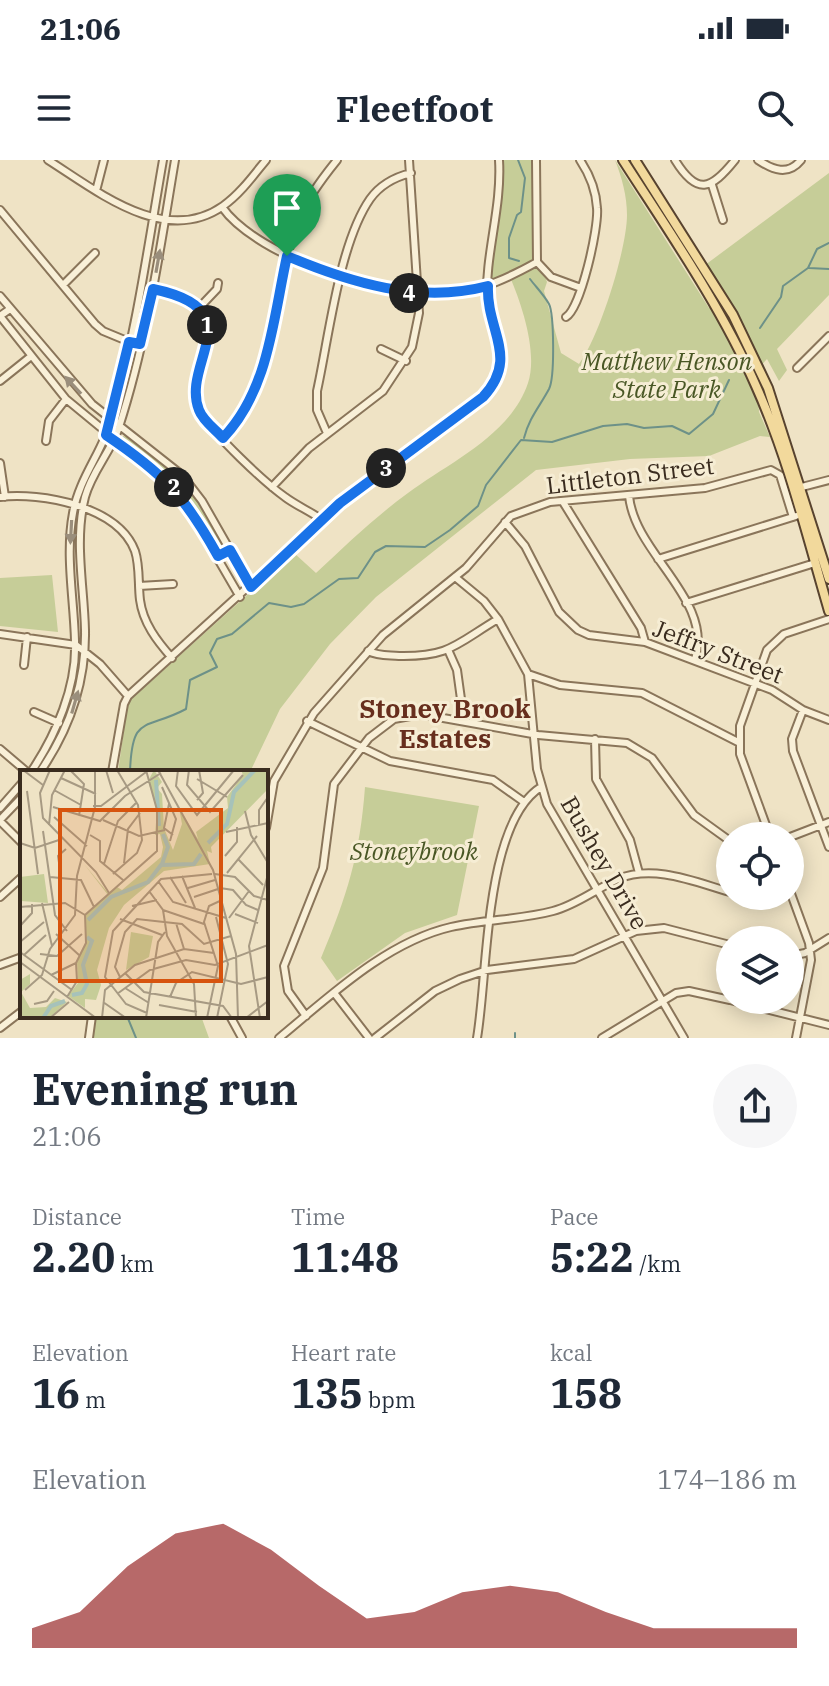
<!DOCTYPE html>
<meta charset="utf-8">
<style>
body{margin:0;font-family:"IBM Plex Serif",serif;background:#f6f6f7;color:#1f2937;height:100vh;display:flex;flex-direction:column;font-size:30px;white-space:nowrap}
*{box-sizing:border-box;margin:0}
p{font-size:26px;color:#747a83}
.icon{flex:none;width:44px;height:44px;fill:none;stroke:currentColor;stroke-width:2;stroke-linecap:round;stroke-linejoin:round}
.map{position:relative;height:878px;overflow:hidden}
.details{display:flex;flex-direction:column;background:#fff;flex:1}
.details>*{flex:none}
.tools{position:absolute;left:716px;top:662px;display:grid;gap:16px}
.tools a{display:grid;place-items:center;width:88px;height:88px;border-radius:50%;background:#fff;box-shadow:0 4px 20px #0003;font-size:40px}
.pin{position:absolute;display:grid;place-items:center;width:68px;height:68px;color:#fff;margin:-82px -34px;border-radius:50% 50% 50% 0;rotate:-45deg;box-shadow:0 0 8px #0007}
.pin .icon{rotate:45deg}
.km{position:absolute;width:40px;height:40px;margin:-20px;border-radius:50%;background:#222;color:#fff;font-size:22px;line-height:40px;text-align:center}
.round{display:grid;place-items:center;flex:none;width:84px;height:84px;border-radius:42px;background:#f6f6f7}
.headline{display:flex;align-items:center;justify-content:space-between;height:136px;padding:0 32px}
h1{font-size:44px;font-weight:700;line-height:60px}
.figures{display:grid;grid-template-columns:repeat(3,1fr);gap:12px;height:136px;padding:8px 32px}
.figures div{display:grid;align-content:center}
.figures b{font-size:40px;font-weight:700}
.figures small{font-size:22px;font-weight:400}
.figures p{font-size:22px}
.chart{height:224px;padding:16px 32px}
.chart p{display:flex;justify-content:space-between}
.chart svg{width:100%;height:144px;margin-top:8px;fill:#9a2a2a;opacity:.7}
.status{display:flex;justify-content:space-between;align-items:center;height:56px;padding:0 40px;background:#fff;direction:ltr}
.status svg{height:22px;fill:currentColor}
header{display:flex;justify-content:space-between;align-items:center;height:104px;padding:0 32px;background:#fff;font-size:36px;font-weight:700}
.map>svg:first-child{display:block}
</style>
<div class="status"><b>21:06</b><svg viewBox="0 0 49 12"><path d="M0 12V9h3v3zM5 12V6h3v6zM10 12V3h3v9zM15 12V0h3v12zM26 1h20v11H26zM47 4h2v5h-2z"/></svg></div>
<header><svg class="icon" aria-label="menu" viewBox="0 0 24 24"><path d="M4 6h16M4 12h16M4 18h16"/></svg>Fleetfoot<svg class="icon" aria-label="search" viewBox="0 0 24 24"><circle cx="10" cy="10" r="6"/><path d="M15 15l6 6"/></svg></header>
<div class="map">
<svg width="829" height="878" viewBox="0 0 829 878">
<rect width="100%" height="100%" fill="#efe3c5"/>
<path fill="#c6cd98" d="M499 0H536L535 90 547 122 544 131 561 193 579 204C599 178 627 89 627 55 627 36 622 18 615 0L709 148 716 143 697 111 829 13V135L777 189 787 210 779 221 767 199 757 210 759 252 770 277 760 276 709 296 630 299 536 310 376 437 330 484 280 549 250 612H118L128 542 294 393 316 413C345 386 375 357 408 333 448 303 511 275 528 223 538 193 522 145 510 117L488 126Z
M123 276C165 283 207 354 227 389L219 393C191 342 168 317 121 283Z
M52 415 58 472 0 466V418Z
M365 627 479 646 457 755 405 773 337 821 321 798C347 736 360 695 365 627Z
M96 856H201L209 878H92Z"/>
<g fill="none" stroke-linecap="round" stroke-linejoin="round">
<path stroke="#6d9188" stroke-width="2" d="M518 0 525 18 521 52 517 55 509 78V98L519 101
M809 108 829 109
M760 168 781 137 783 126 808 108 817 89 829 83
M524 278C529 258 540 246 549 229 555 217 554 154 549 144 544 135 536 127 530 119
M130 612C132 553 145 571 186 549L190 520 217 507 210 493 217 479 232 474 269 443 291 447 304 444 339 419 358 418 375 392 386 386 425 387 450 370 478 346 486 325 521 280 552 282 603 266 627 264 644 268 672 266 689 274 713 254 729 220
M127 856 136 878
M515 878V873"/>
<defs>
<path id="minor" d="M48 0C97 31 165 87 223 46 240 34 253 16 266 0
M536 0 537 102 551 117 581 128
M675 0C697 36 711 30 735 0
M758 0C773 10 788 16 801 0
M712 25 723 60
M96 31 104 0
M222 47C258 98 391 141 451 134 483 130 510 117 537 102
M0 50 95 164 103 171 132 183
M63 125 95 93
M153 129C259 152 174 210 202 254 215 276 264 322 285 337 297 346 310 351 322 360
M0 136 92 244 182 315 202 341 251 427
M10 149 0 156 66 239 179 332 240 437
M198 149 217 129 218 123
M566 157C581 148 599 67 597 48 596 30 590 15 580 0
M381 189 406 201
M797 208 829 176
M0 221 30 197
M327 273 317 250V231C329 177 339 84 370 39 380 25 395 17 411 13
M223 278C277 222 271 139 295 69 304 43 320 21 337 0
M46 281 49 261 66 239
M0 303 5 337
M272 327 309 288 383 231 412 187 419 153 409 0
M798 328 829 320
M629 336C635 395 714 439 695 500
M0 337C41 332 118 346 135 391 140 406 138 424 140 440 143 463 157 481 172 498
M563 342 641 468 645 482
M505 362 525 386 559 452 578 470 589 475 645 482 772 530 803 550 829 560
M658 399 796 356
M455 417 484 441 498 459 528 514 537 609 547 644 684 878
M139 426 173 424
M686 443 815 403
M0 474 76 485 100 504 128 536
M368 491C378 496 387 495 399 496 450 497 456 484 498 459
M449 492 457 510 464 561
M24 505 27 477
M528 514 560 525 642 533 738 582
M803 550 792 579 793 591 829 687
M34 552 59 563
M307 561 390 601 493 620 524 642
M595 579 596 619 630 680 639 713
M0 589 27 612
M31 612C56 575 77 526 75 481 74 439 65 395 73 353 79 318 103 291 112 258 136 173 148 86 163 0
M40 612C69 570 86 522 85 470 84 426 74 381 85 337 92 311 111 292 119 267 147 181 160 89 175 0
M112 612 124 544 128 536 340 343 491 229C514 191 489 177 487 141 485 94 502 48 499 0
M0 648 22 623
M0 660 22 637
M0 661 22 683
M266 668 274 621 314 553 383 475 466 408 511 356 550 342 705 328 771 310 780 315 793 357
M770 676 740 594V566L767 490 784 474 829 459
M790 677 829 662
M790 731 809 783 811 800 796 878
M746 736 763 739 778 736
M0 737 22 717
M790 796 805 793 829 778
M0 805 22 797
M335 834 369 878
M730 840 829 865
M230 856 242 878
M306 856 288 831 284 806 323 708 334 624 369 578 394 559 421 554 538 575 627 583 652 598 694 655 730 681
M0 868 22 851
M89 878 92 856
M279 878C329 837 386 782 451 767 484 759 520 760 553 751 576 745 596 729 618 719 654 704 695 722 730 732
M375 878 435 831 460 819 487 810 574 799 636 771 664 768 730 785
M477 878C488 815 484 663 541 627
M602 878 676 833 689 831 730 840"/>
<path id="major" d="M623 0C670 73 721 146 756 226 788 297 807 376 829 451
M635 0 733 155 768 228 829 419"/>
</defs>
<use href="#minor" stroke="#8a755a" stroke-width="10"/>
<use href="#major" stroke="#58432f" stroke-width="12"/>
<use href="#minor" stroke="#f9f0d8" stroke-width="6"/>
<use href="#major" stroke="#f2d99c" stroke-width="8"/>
</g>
<defs><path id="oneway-solid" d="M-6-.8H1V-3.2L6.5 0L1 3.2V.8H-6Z" transform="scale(2)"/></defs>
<g fill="#9a8e7c">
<use href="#oneway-solid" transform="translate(158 101) rotate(-80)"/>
<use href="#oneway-solid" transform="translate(73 225) rotate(-133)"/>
<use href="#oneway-solid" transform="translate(71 372) rotate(93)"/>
<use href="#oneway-solid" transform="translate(75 542) rotate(-74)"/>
</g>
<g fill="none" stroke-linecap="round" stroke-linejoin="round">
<defs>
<path id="route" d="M287 96C351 123 419 144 488 126 486 171 520 197 483 237L340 343 251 427 230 390 218 396C184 335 164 314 106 275L129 182 140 184 153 129C255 150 180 203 199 250 203 261 215 269 223 278 269 230 273 159 287 96Z"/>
</defs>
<use href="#route" stroke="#fff" stroke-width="16"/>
<use href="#route" stroke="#1a73e8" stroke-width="10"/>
</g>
<g text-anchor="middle" stroke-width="6" stroke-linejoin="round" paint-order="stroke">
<g font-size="24" font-style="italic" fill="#495725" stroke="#f6edd4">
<text x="667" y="210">Matthew Henson<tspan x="667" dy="28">State Park</tspan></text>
<text x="414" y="700">Stoneybrook</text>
</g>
<g font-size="24" fill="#3a2c1f" stroke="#f6edd4">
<text transform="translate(630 316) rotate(-7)" y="8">Littleton Street</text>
<text transform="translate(718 492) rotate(21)" y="8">Jeffry Street</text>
<text transform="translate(604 703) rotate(60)" y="8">Bushey Drive</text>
</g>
<g font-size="26" font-weight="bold" fill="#672e1d" stroke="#f6edd4">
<text x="445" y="558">Stoney Brook<tspan x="445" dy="30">Estates</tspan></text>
</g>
</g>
<g transform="translate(20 610)">
<rect width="248" height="248" fill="#efe3c5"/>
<path d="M134 0 142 12 137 18 142 24 144 58 153 80 162 54 159 38 178 69 176 62 208 38 207 27 223 5 221 0H248V19L191 77 192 83 187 81 190 94 144 101 104 135 89 158 77 200 81 215 76 230 65 229V238L48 226 58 213 57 192 66 173 65 146 88 125 64 94 89 124 97 117 102 120 141 87 143 77 140 64 135 65 137 40 128 11ZM24 104 28 133 1 131 0 107ZM111 162 133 166 129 187 106 200ZM10 204V214L1 222 10 238 26 237 35 228 47 232 29 248H0V210Z" fill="#c6cd98"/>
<path fill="none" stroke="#a6c2ba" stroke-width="4" d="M136 10 139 56M188 73 207 54 214 22 235 0M142 94 148 77 143 64M68 150 91 127 128 112 141 95 174 94 181 84M52 225 62 223 67 214 63 195 72 171 67 167M23 248 31 236 45 231"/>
<path fill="none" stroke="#a79a83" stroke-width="2" d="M3 0 23 15M30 0 20 23 23 48 76 102 89 123M50 0 64 14 59 46M86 0 93 23M138 0 193 100 216 184 218 248M158 0 156 16 177 45 214 0M169 0 167 15 190 42 223 5M41 8 76 24M177 9 207 27M142 17 156 49 150 71M34 20 61 35M7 21 18 104M177 30 183 23 179 0M149 34 144 58 153 65M73 36H81L126 2M33 37 80 51 105 26 141 3M225 41 231 65 248 93M34 47 67 76M83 50 119 66 145 60M29 55 32 25 45 0M239 55V40L248 27M23 61 35 145 47 161M206 62 248 53M70 65 80 71V91L103 110M0 73 15 78 42 69M205 86 217 72V57M218 89 243 115M104 93 108 59 120 43M84 94 98 51 117 32M207 103 237 66M93 104 117 83 122 70 118 35 97 0M195 104 215 107 234 126 248 130M41 106 38 86 46 79M162 106 175 138M30 107 61 110 74 137M150 107 166 133M138 111 153 132 206 148M168 118 195 110M200 118 213 120 226 135 238 140M129 121 143 140 147 166 174 214 176 248M174 127 198 119M22 133 32 176M112 136 137 130M0 137 45 133 65 145M143 140 184 154M215 144 238 153M196 147 208 194 197 248M209 148 229 121M100 149 142 165M156 153 164 179M0 156 12 143V134M36 164 59 185M0 172 24 152M0 182 52 220M20 184 37 186 62 164M4 185 26 165M0 192 76 248M105 203 124 222 203 236 212 248M31 205 56 193M100 207 95 197 105 162 117 149 162 154 184 174 211 166M105 218 129 233M5 220 22 205 30 179 55 145 57 106 75 37V0M97 224 130 200 166 190 195 195 248 175M47 227 57 211 56 193 66 173 65 145 137 81V40L126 0M150 227 156 213 172 202 221 214 248 207M83 232 106 248M14 234 27 231 34 221M139 235 177 242M127 243 106 234 85 207 93 161 141 109 192 104M30 248 49 232M82 248 85 220 115 195 164 179 194 183M126 248 138 172 145 162M187 248 198 196 184 152 189 136 202 130M226 248 248 231M240 248 229 176 248 104"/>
<path fill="#d7540e" fill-opacity="0.15" stroke="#d7540e" stroke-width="4" d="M40 40H201V211H40Z"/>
<rect width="248" height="248" fill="none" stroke="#3a2c1f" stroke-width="4"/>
</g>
</svg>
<div class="tools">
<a><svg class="icon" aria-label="locate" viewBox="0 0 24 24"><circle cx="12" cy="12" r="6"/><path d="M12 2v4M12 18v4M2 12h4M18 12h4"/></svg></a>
<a><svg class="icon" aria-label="layers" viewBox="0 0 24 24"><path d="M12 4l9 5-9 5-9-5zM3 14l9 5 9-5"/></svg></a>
</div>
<div class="pin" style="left:287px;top:96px;background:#1e9e55"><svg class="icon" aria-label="arrive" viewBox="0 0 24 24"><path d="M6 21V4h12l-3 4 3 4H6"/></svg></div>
<b class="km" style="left:207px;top:165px">1</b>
<b class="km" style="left:174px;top:327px">2</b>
<b class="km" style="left:386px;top:308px">3</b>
<b class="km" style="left:409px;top:133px">4</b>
</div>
<section class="details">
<div class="headline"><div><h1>Evening run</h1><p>21:06</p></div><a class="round"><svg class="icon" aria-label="share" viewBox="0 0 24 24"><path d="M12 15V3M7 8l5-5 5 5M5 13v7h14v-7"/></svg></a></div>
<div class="figures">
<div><p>Distance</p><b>2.20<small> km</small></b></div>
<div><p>Time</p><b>11:48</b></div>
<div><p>Pace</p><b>5:22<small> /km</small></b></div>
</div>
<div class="figures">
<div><p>Elevation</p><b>16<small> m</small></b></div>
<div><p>Heart rate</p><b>135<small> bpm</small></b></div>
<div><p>kcal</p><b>158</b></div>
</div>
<div class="chart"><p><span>Elevation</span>174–186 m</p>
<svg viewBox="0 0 160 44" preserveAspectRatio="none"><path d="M0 44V38L10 33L20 19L30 9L40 6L50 14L60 25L70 35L80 33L90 27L100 25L110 27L120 33L130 38L140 38L150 38L160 38V44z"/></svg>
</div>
</section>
